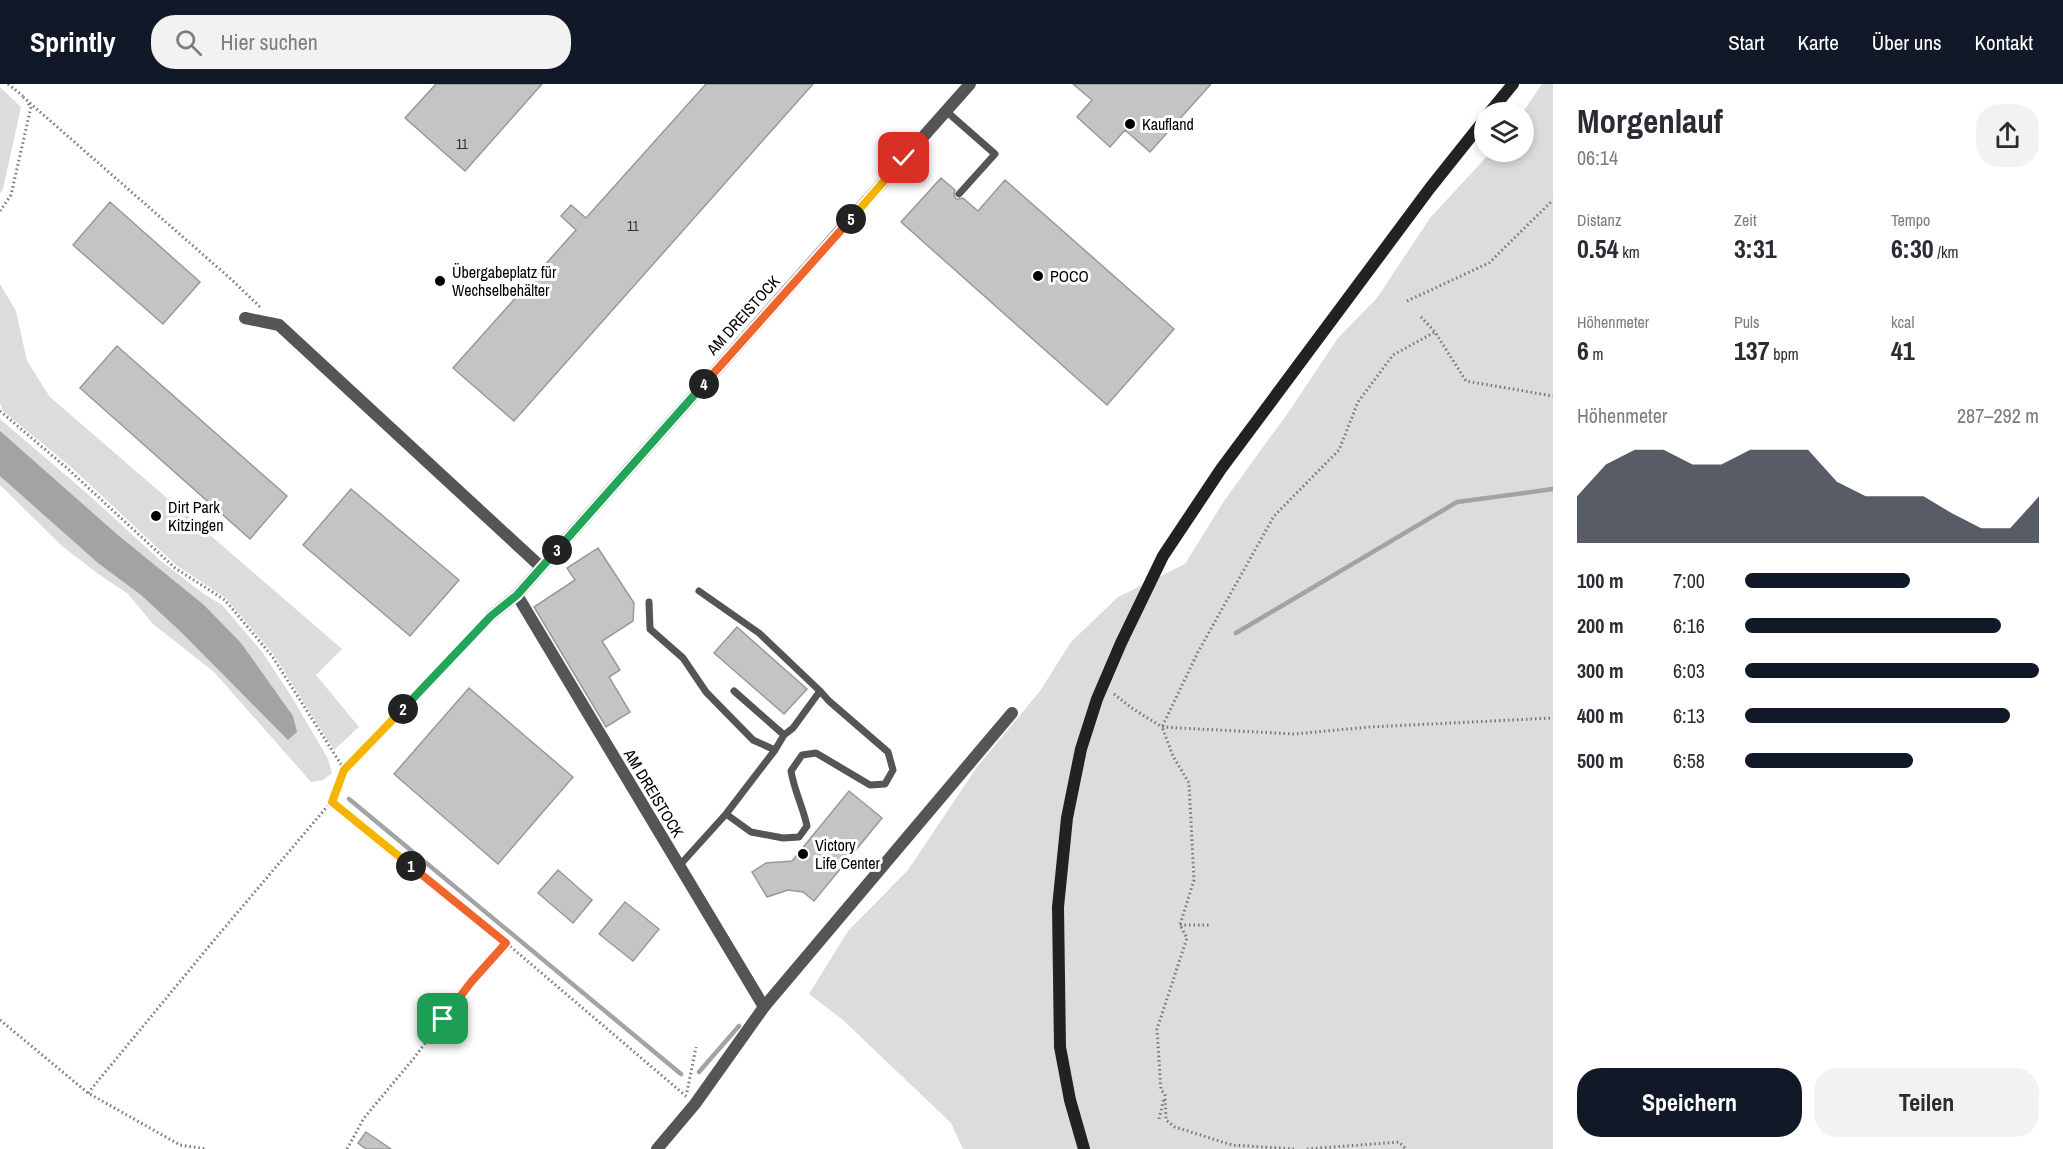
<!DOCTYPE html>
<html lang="de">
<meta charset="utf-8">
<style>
body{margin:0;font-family:"Archivo Narrow",sans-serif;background:#f2f2f3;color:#2b2b33;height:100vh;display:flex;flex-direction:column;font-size:22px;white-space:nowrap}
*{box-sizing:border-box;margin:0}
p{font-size:20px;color:#7c7c81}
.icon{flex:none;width:33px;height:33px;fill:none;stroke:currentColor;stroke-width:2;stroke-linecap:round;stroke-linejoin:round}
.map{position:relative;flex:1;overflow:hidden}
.details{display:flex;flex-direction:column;background:#fff;width:510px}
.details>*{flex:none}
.controls{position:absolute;left:1474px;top:18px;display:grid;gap:12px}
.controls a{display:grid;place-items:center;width:60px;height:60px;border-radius:50%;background:#fff;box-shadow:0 3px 9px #0003;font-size:30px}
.pin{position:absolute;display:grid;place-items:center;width:51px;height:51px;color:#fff;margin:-26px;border-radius:12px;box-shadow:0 3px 9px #0006}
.km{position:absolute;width:30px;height:30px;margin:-15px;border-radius:50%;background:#222;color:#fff;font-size:16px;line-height:30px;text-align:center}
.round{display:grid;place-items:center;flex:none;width:63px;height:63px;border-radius:24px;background:#f2f2f3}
.overview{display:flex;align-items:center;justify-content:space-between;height:102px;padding:0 24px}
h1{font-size:33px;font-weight:700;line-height:45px}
.figures{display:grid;grid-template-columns:repeat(3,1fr);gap:9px;height:102px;padding:6px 24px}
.figures div{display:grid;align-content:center}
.figures b{font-size:26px;font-weight:700}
.figures small{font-size:16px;font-weight:400}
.figures p{font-size:16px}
.chart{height:168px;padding:12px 24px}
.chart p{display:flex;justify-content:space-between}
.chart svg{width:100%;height:108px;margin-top:6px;fill:#111827;opacity:.7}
.action{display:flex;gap:12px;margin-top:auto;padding:12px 24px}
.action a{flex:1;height:69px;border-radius:24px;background:#111827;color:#fff;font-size:24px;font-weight:700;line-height:69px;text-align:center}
.action a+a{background:#f2f2f3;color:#2b2b33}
ul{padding:0 24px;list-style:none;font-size:20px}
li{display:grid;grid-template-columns:96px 72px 1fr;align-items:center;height:45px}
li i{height:15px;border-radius:8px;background:#111827}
header{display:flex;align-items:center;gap:36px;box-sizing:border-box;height:84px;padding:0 30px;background:#111827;color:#fff}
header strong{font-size:28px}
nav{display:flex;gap:33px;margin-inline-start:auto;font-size:21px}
.search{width:420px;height:54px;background:#f2f2f3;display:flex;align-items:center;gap:15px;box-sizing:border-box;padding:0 21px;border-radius:24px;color:#7c7c81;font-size:22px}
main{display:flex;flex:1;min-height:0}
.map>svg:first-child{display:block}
</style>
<header>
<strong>Sprintly</strong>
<div class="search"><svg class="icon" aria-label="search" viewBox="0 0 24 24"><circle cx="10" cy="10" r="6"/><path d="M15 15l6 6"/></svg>Hier suchen</div>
<nav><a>Start</a><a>Karte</a><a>Über uns</a><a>Kontakt</a></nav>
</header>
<main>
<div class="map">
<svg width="1553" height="1065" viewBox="0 0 1553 1065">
<rect width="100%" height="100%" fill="#fff"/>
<path fill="#dcdcdc" d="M1542 0H1553V1065H963L951 1039 843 936 809 910 848 847 908 786 977 683 1040 607 1071 558 1118 513 1185 480 1224 417 1290 326 1338 254 1377 214 1430 134 1491 68H1524L1523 28Z
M0 3 21 23 3 105 0 110Z
M0 200 16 227 27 277 50 313 342 565 316 591 359 643 334 666 274 571 226 514 176 481 71 383 3 327 0 319Z
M0 335 90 412 161 477 201 508 222 521 263 569 293 615 328 675 332 689 323 696 311 698 214 588 153 540 128 510 97 489 62 462 0 401Z"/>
<path fill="#a3a3a3" d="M0 347 119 452 204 521 241 559 293 632 297 648 288 656 181 548 141 511 98 479 0 392Z"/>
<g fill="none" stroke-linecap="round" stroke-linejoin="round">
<path stroke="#a3a3a3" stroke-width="4.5" d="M1236 549 1457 418 1553 405
M349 715 681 990
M699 988 739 942"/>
</g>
<path fill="#c4c4c4" stroke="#999" stroke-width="1.5" d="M436 0H542L465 87 405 34Z
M706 0H813L514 337 453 284 576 146 561 132 571 121 586 134Z
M1073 0H1211L1150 68 1125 46 1110 63 1077 33 1092 16Z
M941 94 955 106 954 111 956 115H960L963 114 978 127 1005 96 1174 245 1107 321 901 138Z
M110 118 200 198 163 240 73 161Z
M117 262 287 412 250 455 80 304Z
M351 405 459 496 410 552 303 461Z
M598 464 634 519 633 537 602 557 620 586 609 593 630 628 606 643 534 523 575 496 567 484Z
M737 543 807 605 784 630 714 569Z
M469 604 573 693 498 780 394 690Z
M849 707 882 734 814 817 803 808 788 806 767 813 752 788 766 779 792 777Z
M558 786 592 816 573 839 538 809Z
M625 818 659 845 633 877 599 850Z
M366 1048 391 1065H366L358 1059Z"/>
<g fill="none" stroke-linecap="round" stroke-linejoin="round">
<path stroke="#777" stroke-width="3" stroke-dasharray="1.5 3" stroke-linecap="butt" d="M8 0 23 12
M23 13 232 196 260 223
M0 127 11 111 31 23 27 18
M1407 217 1489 179 1553 116
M1421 233 1435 248 1466 297 1553 312
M0 327 68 385 175 484 225 516 272 572 344 685
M1114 610 1133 625 1162 643 1294 650 1370 643 1553 634
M332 718 484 840 687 1013
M1180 841H1209
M0 936 88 1009 180 1061 206 1065
M687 1008 696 963
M88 1009 215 855 331 718 344 686 484 540
M1159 1035 1164 1014
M347 1065 364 1034 414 974 472 897 506 859
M1294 1065 1232 1061 1175 1043 1166 1036 1165 1010 1161 1006 1157 945 1187 854 1180 841 1194 796 1189 699 1173 672 1162 643 1198 568 1274 432 1339 366 1358 318 1393 271 1435 248
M1307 1065 1399 1058 1406 1065"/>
<path stroke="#555" stroke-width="7" d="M946 27 995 70 959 110
M649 518 650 545 683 574 706 608 753 656 775 666
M734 607 784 651
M726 730 751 748 783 754 799 753 807 742C803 723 794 706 791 687L802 671 816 669 870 701 885 700 893 686 888 668 829 617 820 607
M679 782 726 730 775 666 784 651 793 644 820 607 759 549 699 507"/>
<path stroke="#555" stroke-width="12" d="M245 234 279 241 541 483
M491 532 517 511
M764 923 1012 629"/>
<path stroke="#555" stroke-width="12" d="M657 1065 695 1020 764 923 517 511 970 0"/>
<path stroke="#222" stroke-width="12" d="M1490 28 1513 0
M1084 1065 1070 1016 1060 963 1058 823 1067 734 1081 665 1097 615 1121 559 1163 472 1221 385 1430 104 1485 35"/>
</g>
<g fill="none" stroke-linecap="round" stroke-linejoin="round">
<defs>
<path id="split-1" d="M411 782 506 859 472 897 443 935"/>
<path id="split-2" d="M403 625 344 686 332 718 411 782"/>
<path id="split-3" d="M403 625 491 532 517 511 557 466"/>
<path id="split-4" d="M557 466 704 300"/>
<path id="split-5" d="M704 300 851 135"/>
<path id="split-6" d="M851 135 904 74"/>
</defs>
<use href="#split-1" stroke="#fff" stroke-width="12"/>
<use href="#split-2" stroke="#fff" stroke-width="12"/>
<use href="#split-3" stroke="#fff" stroke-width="12"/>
<use href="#split-4" stroke="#fff" stroke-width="12"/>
<use href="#split-5" stroke="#fff" stroke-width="12"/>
<use href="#split-6" stroke="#fff" stroke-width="12"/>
<use href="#split-1" stroke="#f0652b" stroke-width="8"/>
<use href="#split-2" stroke="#f5b400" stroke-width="8"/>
<use href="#split-3" stroke="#22a559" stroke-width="8"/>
<use href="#split-4" stroke="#22a559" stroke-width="8"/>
<use href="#split-5" stroke="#f0652b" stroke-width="8"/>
<use href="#split-6" stroke="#f5b400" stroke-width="8"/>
</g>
<g fill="#000" stroke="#fff" stroke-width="2">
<circle cx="1130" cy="40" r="6"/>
<circle cx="1038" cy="192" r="6"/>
<circle cx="440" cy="197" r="6"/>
<circle cx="156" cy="432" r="6"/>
<circle cx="803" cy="770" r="6"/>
</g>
<g text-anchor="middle" stroke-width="6" stroke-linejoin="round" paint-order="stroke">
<g font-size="14" fill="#313131">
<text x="462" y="65">11</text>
<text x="633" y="147">11</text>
</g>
<g font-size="16" fill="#000" stroke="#fff" text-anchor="start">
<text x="1142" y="46">Kaufland</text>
<text x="452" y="194">Übergabeplatz für<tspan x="452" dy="18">Wechselbehälter</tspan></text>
<text x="1050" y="198">POCO</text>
<text x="168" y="429">Dirt Park<tspan x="168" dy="18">Kitzingen</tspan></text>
<text x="815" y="767">Victory<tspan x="815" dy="18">Life Center</tspan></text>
</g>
<g font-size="16" fill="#000" stroke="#fff">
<text transform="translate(743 231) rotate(-48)" y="6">AM DREISTOCK</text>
<text transform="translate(654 709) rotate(59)" y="6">AM DREISTOCK</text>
</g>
</g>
</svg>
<div class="controls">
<a><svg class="icon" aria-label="layers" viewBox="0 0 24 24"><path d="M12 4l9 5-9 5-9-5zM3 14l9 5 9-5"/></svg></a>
</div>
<div class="pin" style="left:443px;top:935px;background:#1e9e55"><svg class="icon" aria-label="arrive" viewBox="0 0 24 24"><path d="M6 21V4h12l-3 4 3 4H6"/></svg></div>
<div class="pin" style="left:904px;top:74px;background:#d93025"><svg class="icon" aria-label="check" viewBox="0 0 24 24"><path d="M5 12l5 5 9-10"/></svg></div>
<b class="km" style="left:411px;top:782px">1</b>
<b class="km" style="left:403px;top:625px">2</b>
<b class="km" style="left:557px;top:466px">3</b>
<b class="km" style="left:704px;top:300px">4</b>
<b class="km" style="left:851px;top:135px">5</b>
</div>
<section class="details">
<div class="overview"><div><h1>Morgenlauf</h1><p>06:14</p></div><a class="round"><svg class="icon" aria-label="share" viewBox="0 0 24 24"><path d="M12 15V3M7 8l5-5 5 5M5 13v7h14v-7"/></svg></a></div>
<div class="figures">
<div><p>Distanz</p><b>0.54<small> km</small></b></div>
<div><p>Zeit</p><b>3:31</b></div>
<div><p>Tempo</p><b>6:30<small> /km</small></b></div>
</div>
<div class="figures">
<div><p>Höhenmeter</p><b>6<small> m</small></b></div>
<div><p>Puls</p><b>137<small> bpm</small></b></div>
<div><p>kcal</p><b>41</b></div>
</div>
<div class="chart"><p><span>Höhenmeter</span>287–292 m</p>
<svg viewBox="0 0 160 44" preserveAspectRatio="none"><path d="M0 44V25L10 12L20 6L30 6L40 12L50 12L60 6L70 6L80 6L90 19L100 25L110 25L120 25L130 32L140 38L150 38L160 25V44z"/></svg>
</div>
<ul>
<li><b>100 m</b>7:00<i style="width:56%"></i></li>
<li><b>200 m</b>6:16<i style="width:87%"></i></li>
<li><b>300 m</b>6:03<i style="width:100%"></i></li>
<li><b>400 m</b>6:13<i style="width:90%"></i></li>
<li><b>500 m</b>6:58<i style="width:57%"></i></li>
</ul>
<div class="action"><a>Speichern</a><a>Teilen</a></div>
</section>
</main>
